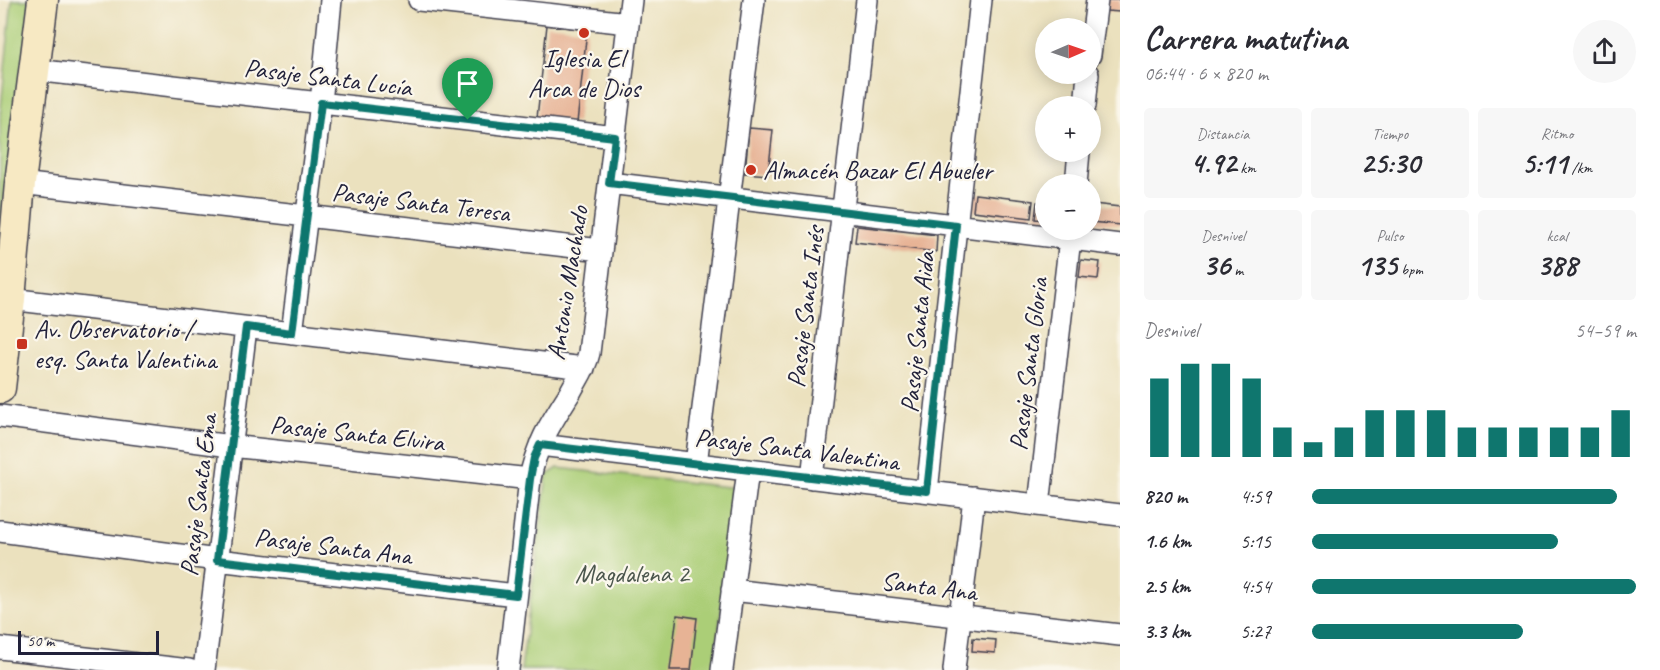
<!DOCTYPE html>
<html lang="es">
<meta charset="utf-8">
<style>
body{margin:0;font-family:Caveat,sans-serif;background:#f7f7f7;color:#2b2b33;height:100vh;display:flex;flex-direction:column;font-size:22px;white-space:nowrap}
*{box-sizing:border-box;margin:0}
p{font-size:20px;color:#7c7c81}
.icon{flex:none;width:33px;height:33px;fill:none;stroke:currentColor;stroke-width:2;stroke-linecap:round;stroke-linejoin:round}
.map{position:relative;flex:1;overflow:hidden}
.details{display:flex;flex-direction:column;background:#fff;width:540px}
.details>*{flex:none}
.needle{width:39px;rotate:88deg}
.controls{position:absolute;left:1035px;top:18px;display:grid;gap:12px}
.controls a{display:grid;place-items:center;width:66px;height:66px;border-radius:50%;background:#fff;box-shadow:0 3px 15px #0003;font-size:30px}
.scale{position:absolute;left:18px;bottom:15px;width:141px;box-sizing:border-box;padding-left:6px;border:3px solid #22223b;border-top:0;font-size:16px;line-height:21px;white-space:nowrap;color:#22223b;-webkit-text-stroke:4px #fbf7ec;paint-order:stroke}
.pin{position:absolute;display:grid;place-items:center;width:51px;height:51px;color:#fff;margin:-62px -26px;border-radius:50% 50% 50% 0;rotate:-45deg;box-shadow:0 0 6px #0007}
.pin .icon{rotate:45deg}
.round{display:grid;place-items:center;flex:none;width:63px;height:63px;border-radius:32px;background:#f7f7f7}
.head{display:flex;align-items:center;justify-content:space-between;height:102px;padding:0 24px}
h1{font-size:33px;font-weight:700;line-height:45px}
.metrics{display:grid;grid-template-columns:repeat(3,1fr);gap:9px;height:102px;padding:6px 24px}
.metrics div{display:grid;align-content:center;border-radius:6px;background:#f7f7f7;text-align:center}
.metrics b{font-size:30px;font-weight:700}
.metrics small{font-size:16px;font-weight:400}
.metrics p{font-size:16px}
.chart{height:168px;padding:12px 24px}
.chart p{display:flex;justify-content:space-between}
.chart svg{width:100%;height:108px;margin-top:6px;stroke:#0f766e;stroke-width:6}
ul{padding:0 24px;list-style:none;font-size:20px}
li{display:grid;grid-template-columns:96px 72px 1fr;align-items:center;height:45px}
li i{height:15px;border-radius:8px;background:#0f766e}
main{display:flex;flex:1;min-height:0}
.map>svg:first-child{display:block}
</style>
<main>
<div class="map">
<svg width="1120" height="670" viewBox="0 0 1120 670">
<rect width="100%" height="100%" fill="#fbf7ec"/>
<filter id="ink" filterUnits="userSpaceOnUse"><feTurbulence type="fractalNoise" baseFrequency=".0167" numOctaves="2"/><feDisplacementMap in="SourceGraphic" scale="12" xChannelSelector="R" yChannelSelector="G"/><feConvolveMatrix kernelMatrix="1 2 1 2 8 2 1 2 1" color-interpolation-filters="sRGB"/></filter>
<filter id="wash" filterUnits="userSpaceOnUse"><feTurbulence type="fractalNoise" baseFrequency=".008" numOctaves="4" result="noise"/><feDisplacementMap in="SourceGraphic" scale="24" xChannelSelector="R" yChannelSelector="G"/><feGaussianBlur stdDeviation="1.35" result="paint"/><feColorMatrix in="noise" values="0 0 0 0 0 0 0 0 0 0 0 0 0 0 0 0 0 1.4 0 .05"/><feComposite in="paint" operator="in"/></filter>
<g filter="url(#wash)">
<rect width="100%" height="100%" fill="#ebe1be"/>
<path fill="#abce77" stroke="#667859" stroke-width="1.5" d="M12 0H34L0 294V117Z
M558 468 737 488 714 670H521L547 475Z"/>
<g id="blocks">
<path fill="#e7b395" d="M1107 0H1120V12L1107 11Z
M547 25 587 30 577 123 537 118Z
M749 128 773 130 768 175 745 173Z
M975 194 1033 201 1031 218 973 211Z
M1037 202 1046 203V220L1035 219Z
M1093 204 1120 207V225L1091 222Z
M857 226 937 235 936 252 855 242Z
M1081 260 1100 262 1098 279 1079 277Z
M677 615 697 618 691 670H670Z
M973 638 996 640 995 653 972 651Z"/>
</g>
</g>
<g filter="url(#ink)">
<use href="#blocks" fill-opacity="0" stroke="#403f4f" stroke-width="1.5"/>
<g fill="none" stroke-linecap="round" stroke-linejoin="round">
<defs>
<path id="street" d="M419 0 628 23
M1090 55 1097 0
M35 70 615 137
M1085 106 1088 74
M20 183 601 250
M609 183 1120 245
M1076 184 1079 152
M10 299 584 368
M292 333 321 103 331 0
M0 416 231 446 530 479
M540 445 1120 515
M696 464 754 0
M812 478 867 0
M927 491 981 0
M1039 505 1071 230
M0 531 217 560 516 595
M732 590 1120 635
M0 648 189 670
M204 670 246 328
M508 670 530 479C536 444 553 420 571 391 578 378 586 367 589 353L631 0
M722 670 748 470
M954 670 974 497"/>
<path id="secondary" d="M0 388 10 299 20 183 43 0"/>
</defs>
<use href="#street" stroke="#403f4f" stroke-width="24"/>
<use href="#secondary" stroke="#403f4f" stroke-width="33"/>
<use href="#street" stroke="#fff" stroke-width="21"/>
<use href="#secondary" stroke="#f7e9c3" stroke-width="30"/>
</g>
</g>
<g fill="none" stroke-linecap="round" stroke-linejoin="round" filter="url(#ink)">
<defs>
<path id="route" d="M321 103 615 137 609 183 956 225 927 491 540 445 534 458 530 479 516 595 217 560 246 327 292 333Z"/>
</defs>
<use href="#route" stroke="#fff" stroke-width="12"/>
<use href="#route" stroke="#0f766e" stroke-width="8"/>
</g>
<g fill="#c8321e" stroke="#fbf7ec" stroke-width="2">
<circle cx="584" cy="33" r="6"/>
<circle cx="751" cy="170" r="6"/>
<rect x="16" y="338" width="12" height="12" rx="3"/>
</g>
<g text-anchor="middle" stroke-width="4.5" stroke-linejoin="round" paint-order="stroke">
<g font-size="26" fill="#22223b" stroke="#fbf7ec" text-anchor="start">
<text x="584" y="67" text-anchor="middle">Iglesia El<tspan x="584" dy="30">Arca de Dios</tspan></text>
<text x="763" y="179">Almacén Bazar El Abueler</text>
<text x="34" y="338">Av. Observatorio /<tspan x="34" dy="30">esq. Santa Valentina</tspan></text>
</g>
<g font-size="26" fill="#22223b" stroke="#fbf7ec">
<text transform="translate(328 77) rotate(7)" y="9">Pasaje Santa Lucía</text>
<text transform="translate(421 202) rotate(7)" y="9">Pasaje Santa Teresa</text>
<text transform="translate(567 283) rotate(-81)" y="9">Antonio Machado</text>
<text transform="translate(805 307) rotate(-83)" y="9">Pasaje Santa Inés</text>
<text transform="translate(917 332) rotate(-84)" y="9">Pasaje Santa Aida</text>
<text transform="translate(1028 364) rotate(-83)" y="9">Pasaje Santa Gloria</text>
<text transform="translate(357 433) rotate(6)" y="9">Pasaje Santa Elvira</text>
<text transform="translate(797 449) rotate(7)" y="9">Pasaje Santa Valentina</text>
<text transform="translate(198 495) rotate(-83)" y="9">Pasaje Santa Ema</text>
<text transform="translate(333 546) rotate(7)" y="9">Pasaje Santa Ana</text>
<text transform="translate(929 586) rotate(7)" y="9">Santa Ana</text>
</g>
<g font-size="26" fill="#4b564d" stroke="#fbf7ec">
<text x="632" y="582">Magdalena 2</text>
</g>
</g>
</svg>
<div class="controls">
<a><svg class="needle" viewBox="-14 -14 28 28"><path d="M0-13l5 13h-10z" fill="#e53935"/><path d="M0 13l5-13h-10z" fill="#7c7c81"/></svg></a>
<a>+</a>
<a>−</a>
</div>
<div class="scale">50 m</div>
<div class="pin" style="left:468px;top:120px;background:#1e9e55"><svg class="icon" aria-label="arrive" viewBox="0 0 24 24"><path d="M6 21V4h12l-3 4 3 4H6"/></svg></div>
</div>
<section class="details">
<div class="head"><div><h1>Carrera matutina</h1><p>06:44 · 6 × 820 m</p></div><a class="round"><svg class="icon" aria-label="share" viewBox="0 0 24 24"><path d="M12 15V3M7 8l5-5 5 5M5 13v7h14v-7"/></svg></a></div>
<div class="metrics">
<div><p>Distancia</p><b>4.92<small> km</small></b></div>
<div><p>Tiempo</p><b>25:30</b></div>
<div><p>Ritmo</p><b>5:11<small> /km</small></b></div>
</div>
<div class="metrics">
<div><p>Desnivel</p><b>36<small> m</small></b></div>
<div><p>Pulso</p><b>135<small> bpm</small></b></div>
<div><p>kcal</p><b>388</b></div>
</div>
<div class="chart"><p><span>Desnivel</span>54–59 m</p>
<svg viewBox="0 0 160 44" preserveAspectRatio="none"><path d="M5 44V12M15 44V6M25 44V6M35 44V12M45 44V32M55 44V38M65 44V32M75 44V25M85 44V25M95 44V25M105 44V32M115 44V32M125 44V32M135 44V32M145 44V32M155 44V25"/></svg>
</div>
<ul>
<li><b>820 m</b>4:59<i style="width:94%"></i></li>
<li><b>1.6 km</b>5:15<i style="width:76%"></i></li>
<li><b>2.5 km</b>4:54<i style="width:100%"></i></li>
<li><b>3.3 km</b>5:27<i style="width:65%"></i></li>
</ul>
</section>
</main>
